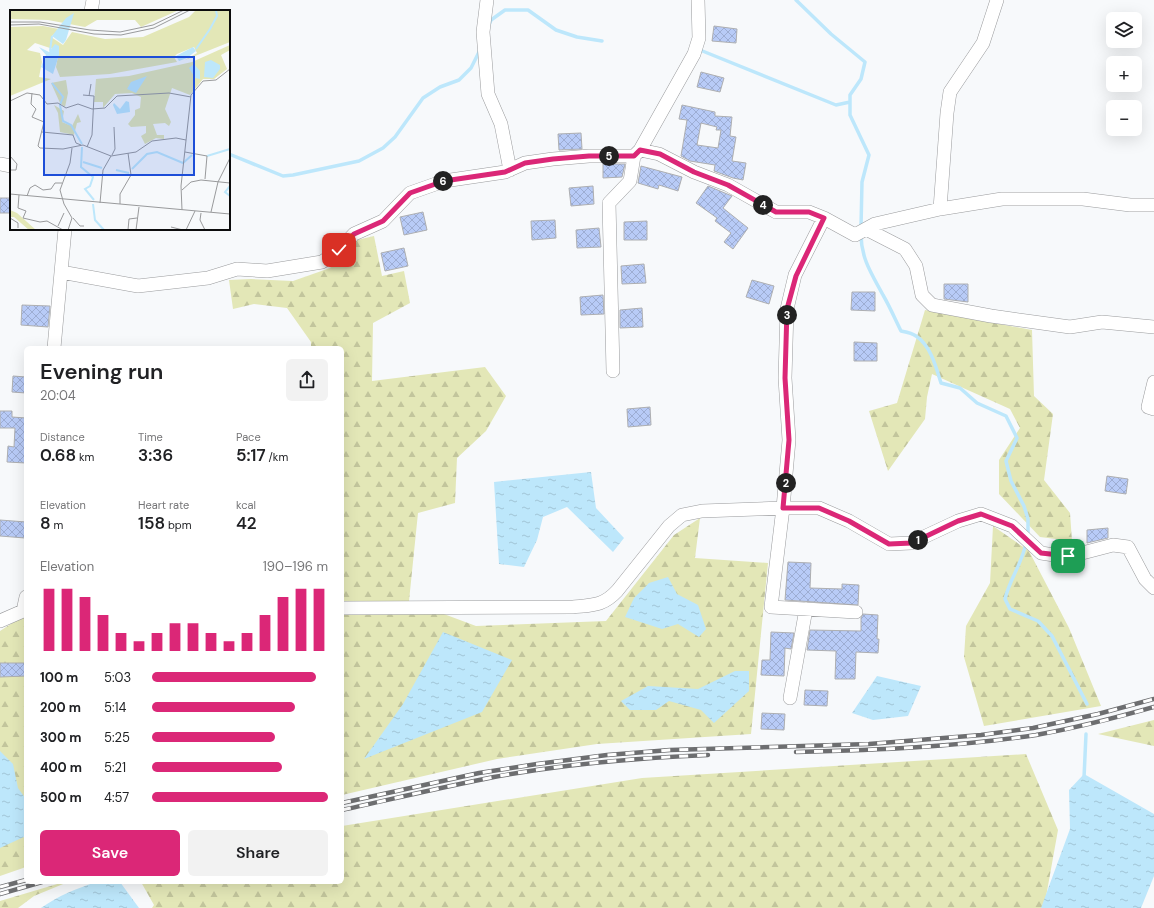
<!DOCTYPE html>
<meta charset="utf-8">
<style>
body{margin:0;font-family:"DM Sans",sans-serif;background:#f2f2f2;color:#202124;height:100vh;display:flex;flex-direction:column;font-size:15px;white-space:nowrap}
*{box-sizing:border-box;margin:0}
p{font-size:13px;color:#757577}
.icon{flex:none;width:22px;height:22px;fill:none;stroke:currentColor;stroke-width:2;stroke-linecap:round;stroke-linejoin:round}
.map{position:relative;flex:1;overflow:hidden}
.details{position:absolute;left:24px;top:346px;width:320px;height:538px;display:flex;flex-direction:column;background:#fff;border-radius:6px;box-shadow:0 4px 16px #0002}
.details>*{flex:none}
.fabs{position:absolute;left:1106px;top:12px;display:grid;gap:8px}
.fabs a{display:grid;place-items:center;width:36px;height:36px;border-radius:6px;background:#fff;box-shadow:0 4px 16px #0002;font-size:20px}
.pin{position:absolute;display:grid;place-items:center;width:34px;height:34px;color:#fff;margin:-17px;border-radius:8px;box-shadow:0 2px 6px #0006}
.km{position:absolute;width:20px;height:20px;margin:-10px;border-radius:50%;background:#222;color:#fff;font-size:11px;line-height:20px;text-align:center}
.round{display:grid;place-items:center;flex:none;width:42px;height:42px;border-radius:6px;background:#f2f2f2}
.head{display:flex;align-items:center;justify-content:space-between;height:68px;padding:0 16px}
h1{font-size:22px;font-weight:600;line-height:30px}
.metrics{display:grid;grid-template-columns:repeat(3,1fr);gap:6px;height:68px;padding:4px 16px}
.metrics div{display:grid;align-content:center}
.metrics b{font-size:17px;font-weight:600}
.metrics small{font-size:11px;font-weight:400}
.metrics p{font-size:11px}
.chart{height:112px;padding:8px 16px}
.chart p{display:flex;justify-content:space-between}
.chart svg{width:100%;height:72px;margin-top:4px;stroke:#db2777;stroke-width:6}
.action{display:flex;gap:8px;margin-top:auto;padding:8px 16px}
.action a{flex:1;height:46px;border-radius:6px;background:#db2777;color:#fff;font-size:16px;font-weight:600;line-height:46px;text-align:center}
.action a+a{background:#f2f2f2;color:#202124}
ul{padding:0 16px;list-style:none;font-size:13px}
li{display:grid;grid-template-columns:64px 48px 1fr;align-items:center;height:30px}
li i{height:10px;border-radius:5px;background:#db2777}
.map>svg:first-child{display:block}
</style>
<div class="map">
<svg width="1154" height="908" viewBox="0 0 1154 908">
<defs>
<pattern id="forest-firs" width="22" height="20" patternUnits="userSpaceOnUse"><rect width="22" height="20" fill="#e3e7b7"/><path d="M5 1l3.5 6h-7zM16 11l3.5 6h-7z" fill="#c2c59c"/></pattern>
<pattern id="water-ripples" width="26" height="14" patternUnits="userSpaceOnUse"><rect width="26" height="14" fill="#bde7fb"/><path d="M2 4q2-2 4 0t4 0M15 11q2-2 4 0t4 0" fill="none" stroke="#a1c5d6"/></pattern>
<pattern id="building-cross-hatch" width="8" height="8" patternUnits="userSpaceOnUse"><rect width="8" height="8" fill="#b8cbf7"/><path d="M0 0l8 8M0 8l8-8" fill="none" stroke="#9dadd3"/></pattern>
</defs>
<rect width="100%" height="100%" fill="#f7f9fb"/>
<path fill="url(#forest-firs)" d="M374 236 382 276 404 271 410 303 373 323 372 381 485 367 506 396 486 431 457 458 455 503 418 513 409 601 476 626 606 621 674 535 700 518 695 558 768 563 751 734 597 744 497 759 342 795V348H311V342L287 308 254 304 233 309 229 280 251 279 293 281 330 268 357 240Z
M925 310 1032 330 1034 396 1053 414 1044 480 1070 513 1072 541 1040 537 999 494V460L1020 428 1010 409 932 374 927 397 925 419 888 471 869 411 897 403Z
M993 526 1029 551 1069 628 1101 706 984 726 964 657 966 626 990 583Z
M26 614V867L0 876V631Z
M1154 720V746L1098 734Z
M1026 754 1058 830 1044 908H152L154 905 141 882H342V826L642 778Z
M64 882H68L34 896 18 908H0V901Z"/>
<path fill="url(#water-ripples)" d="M591 472 596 508 624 538 613 552 567 507 543 517 537 540 524 567 499 564 494 482Z
M668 577 677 594 698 605 706 629 699 637 678 624 662 629 625 617 634 598 649 583Z
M443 632 512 660 482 712 364 759 403 704Z
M735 671H749V691L714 723 701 710 669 701 656 710H630L621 701 648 686 698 689Z
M877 676 921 686 908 716 873 720 852 713Z
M0 751 13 764 18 788 26 799V836L0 848Z
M1084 774 1154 814V876L1141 908H1041L1070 829 1069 790Z
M97 882H120L139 908H41C58 896 77 888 97 882Z"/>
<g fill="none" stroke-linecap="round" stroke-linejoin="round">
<path stroke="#bde7fb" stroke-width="3.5" d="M796 0 831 34 865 62 861 79 850 95V115L869 155 862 182 861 227
M489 25 491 20 505 10H528L556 30 577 37 602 41
M700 50 836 105 850 102
M229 154 283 176 293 175 359 161 383 148 395 137 423 98 440 87 459 80 471 68 480 50
M861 235C861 259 873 276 883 295 890 307 895 319 901 331 906 332 912 333 916 336 931 346 936 367 941 383L960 388 977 403 1006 416 1017 438 1006 461 1011 481 1024 506 1028 519V535
M1026 543C1022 564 1010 578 1005 599L1010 609 1038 621 1052 636 1087 704
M1084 778 1086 734"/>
</g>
<path fill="url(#building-cross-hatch)" stroke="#aeafb1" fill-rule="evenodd" d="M714 26 737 29 736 43 712 41Z
M701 72 724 78 720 92 697 87Z
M682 105 715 112V116L732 117 730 136 736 137 732 161 746 163 743 180 733 178 714 171 715 165 690 161 681 156 687 120 679 119ZM701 123 717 127 716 130H721L718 148 697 145Z
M581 133 582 149 559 150 558 134Z
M603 164H625L622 177 603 178Z
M641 166 682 177 678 191 659 185 658 189 638 183Z
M593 186 594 204 571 206 569 188Z
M708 186 732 196 723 208 748 228 733 249 724 242 731 233 715 221 717 218 696 203Z
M0 198H11V213H0Z
M423 212 427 230 404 235 400 217Z
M555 220 556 238 532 240 531 221Z
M647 221V240H624V222Z
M599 228 601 247 577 248 576 230Z
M404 248 408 266 385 271 381 253Z
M644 264 646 283 622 284 621 266Z
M752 280 774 286 769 304 746 297Z
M944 284H968V302L944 299Z
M852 292H875V311L851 310Z
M603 295 604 314 581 315 580 297Z
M22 305 50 306 48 327 21 325Z
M642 308 643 327 620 328V310Z
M854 342 877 343V361H854Z
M13 376 26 377V393L12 392Z
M650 407 651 425 628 427 627 409Z
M0 411H12V417L26 418V463L7 462 8 446 14 447 15 428H0Z
M1107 476 1128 479 1126 494 1105 491Z
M0 520 26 522 25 538 0 536Z
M1108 528V538L1087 543V530Z
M788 562 811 563 810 588 842 589V584L859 585 858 605 785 600Z
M863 614 878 615 877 639H879L878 653 856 652 855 679H835L836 651 807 650 810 630 861 631V618Z
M771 632 794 633 791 649 785 648 784 676 761 675 762 660H770Z
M0 663H26V676L0 677Z
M805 690 828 691 827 706 804 705Z
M762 713 785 714 784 730 761 729Z"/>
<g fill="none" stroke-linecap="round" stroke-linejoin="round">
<defs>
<path id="minor" d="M487 0 483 32 488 94 501 124 510 170
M91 11 93 0
M640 150 659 154 694 172 728 185 776 212H809L824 218 855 235 875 224 940 209 1002 199H1083L1130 205H1154
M0 164 11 166
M940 209 947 113 950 92 983 43 997 0
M824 218 795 275 787 309 785 378 789 440 783 508 771 607 856 612
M866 229 905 249 916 266 922 295 932 305 991 316 1070 327 1102 322 1154 327
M61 272 138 286 208 278 237 269 267 271 322 262 339 250 354 234 383 221 410 193 444 181 505 172 525 163 553 159 589 156H634L640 150 694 54 699 38 698 0
M54 348 65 229
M613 371 609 203 630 181 634 156
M1154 382 1148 407 1154 409
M342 608 573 607C593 605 603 606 617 591L669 526 682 515 702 511 783 508H819L849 521 889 544 911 543 958 521 981 514 1012 526 1041 553 1067 557 1113 545 1128 547 1145 579 1154 588
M0 621 23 611 26 597
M790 698 806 609"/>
</defs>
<use href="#minor" stroke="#9a9b9d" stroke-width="14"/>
<use href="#minor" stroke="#fff" stroke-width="13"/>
<defs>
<path id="rail" d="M796 752C877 750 956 747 1036 735 1076 728 1115 718 1154 707
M342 803 479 773 537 764 607 755 670 750 869 744 981 735 1033 728 1098 714 1154 699
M342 810C392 799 443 787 494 777 564 764 636 758 708 755
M0 887 26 880
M0 894 42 882"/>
</defs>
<use href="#rail" stroke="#6d6e70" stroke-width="4.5"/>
<use href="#rail" stroke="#fff" stroke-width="3" stroke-dasharray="9" stroke-linecap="butt"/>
</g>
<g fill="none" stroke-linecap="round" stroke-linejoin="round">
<defs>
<path id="route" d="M339 250 354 234 383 221 410 193 444 181 505 172 525 163 553 159 589 156H634L640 150 660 154 694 172 728 185 776 212H809L824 218 796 276 787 309 785 378 789 440 783 508H819L849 521 889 544 912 543 958 521 981 514 1012 526 1041 553 1068 556"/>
</defs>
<use href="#route" stroke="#fff" stroke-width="8"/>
<use href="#route" stroke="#db2777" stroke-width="5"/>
</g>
<g transform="translate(10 10)">
<rect width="220" height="220" fill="#f7f9fb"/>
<path d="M0 0H169L131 17 125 10H87L75 17 38 10 0 9ZM186 0H220V32L175 50 187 43 184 37 167 44 164 47 167 52 100 64 50 67 46 57 49 41 25 33 17 40 30 43 32 52 29 67 41 69 0 86V17L33 16 49 19 41 27 53 35 62 22 95 29 133 27 179 7ZM220 35V40L211 45 217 59 204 69H193L180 85 162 78 155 99 161 112 159 116 155 113 143 114 147 125H154V129L146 128 135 134 131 126 136 123V116L121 117 118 114 125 105V100L130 98 131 87 122 83 105 84 93 98V92H84L86 69 119 66 182 52ZM56 70 58 83 55 97 50 93 41 73ZM44 95 54 101 52 112 62 116 68 104 71 112 67 113 64 125 50 122 48 103ZM0 200 7 203 26 220H19L4 207H0Z" fill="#e3e7b7"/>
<path d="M64 3 56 30 53 34 42 26 56 8ZM45 34 49 36V45L43 64 31 57 36 45 29 37 39 42ZM183 37 186 41 177 48 169 51 166 46ZM201 50 210 55V59L203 68 194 67 195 52ZM184 54 190 61V69L185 68 179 58ZM137 66 126 83 117 79 121 72ZM116 91 119 92 120 102 107 104 103 95 104 93 110 99Z" fill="#bde7fb"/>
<path fill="none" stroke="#bde7fb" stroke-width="2" d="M186 39 200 19 207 6 206 0M40 41 42 26M42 73 53 87 50 95 53 111 61 115 72 134M72 137 71 157 83 167 80 176 75 179 84 190M197 146 220 139M73 152 92 158M122 159 137 144 147 142 173 153 182 145M106 160 119 163M220 176 215 182 220 186M83 194 85 210 94 220"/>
<path fill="none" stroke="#999a9c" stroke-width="1" d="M0 12H30L80 20 110 22 143 15 174 0M0 15 29 14 84 24 111 25 144 18 180 0M22 83 21 94 26 99 22 107 34 112 28 136 30 138 53 139 73 135 101 146 126 142 142 131 166 128 176 130M73 85 84 86 82 125 77 137M79 86 81 74M0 91 17 83 30 85 37 94 48 93 56 98 68 94 82 99 95 98 107 86 159 83 181 87M32 122 63 125 66 133 71 135M175 142 197 146 195 169M102 145 105 139 104 117M0 146 7 154 6 160H0M172 180 181 172 191 170 220 173M0 184 220 204M9 185 8 198 16 201 13 208 30 212 37 211 53 220M17 186 20 178 25 175 33 180 41 179 45 173H52M90 193 93 160 101 146M110 194V184L121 165 118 143M172 200 171 176 181 85 193 71 206 70 220 59M201 202 208 172 220 148M191 203 190 210 195 220M0 208 8 213V218M63 208 70 216H74M48 216 54 203M161 217 173 220M58 220 62 208 54 194 50 180 60 153 62 138M118 220 119 209 127 208M126 220 129 197M176 220 185 201"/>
<path fill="#1d4ed8" fill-opacity="0.15" stroke="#1d4ed8" stroke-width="2" d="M34 47H184V165H34Z"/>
<rect width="220" height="220" fill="none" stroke="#0c0c0d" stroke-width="2"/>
</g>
</svg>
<div class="fabs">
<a><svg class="icon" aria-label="layers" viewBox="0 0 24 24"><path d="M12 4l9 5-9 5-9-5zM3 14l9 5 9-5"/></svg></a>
<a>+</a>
<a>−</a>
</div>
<div class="pin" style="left:1068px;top:556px;background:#1e9e55"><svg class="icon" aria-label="arrive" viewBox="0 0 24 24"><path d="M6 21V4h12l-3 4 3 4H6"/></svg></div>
<div class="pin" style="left:339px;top:250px;background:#d93025"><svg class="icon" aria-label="check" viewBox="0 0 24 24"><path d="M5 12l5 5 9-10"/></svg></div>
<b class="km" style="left:918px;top:540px">1</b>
<b class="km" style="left:786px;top:483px">2</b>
<b class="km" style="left:787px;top:315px">3</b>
<b class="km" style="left:763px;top:205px">4</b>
<b class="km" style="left:609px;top:156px">5</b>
<b class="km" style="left:443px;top:181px">6</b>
<section class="details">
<div class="head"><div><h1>Evening run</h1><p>20:04</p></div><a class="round"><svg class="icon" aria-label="share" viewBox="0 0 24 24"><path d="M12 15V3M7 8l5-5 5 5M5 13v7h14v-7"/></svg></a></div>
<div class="metrics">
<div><p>Distance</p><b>0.68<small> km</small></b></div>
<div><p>Time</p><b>3:36</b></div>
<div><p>Pace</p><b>5:17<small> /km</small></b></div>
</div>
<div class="metrics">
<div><p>Elevation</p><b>8<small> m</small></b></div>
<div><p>Heart rate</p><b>158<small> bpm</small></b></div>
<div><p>kcal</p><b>42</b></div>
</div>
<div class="chart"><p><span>Elevation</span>190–196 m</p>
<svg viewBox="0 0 160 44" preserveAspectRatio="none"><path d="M5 44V6M15 44V6M25 44V11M35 44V22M45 44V33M55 44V38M65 44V33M75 44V27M85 44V27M95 44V33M105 44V38M115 44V33M125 44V22M135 44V11M145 44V6M155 44V6"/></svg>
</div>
<ul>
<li><b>100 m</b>5:03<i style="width:93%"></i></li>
<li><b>200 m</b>5:14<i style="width:81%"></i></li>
<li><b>300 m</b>5:25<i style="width:70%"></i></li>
<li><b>400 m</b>5:21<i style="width:74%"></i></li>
<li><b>500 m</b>4:57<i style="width:100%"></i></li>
</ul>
<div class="action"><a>Save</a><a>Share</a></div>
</section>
</div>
